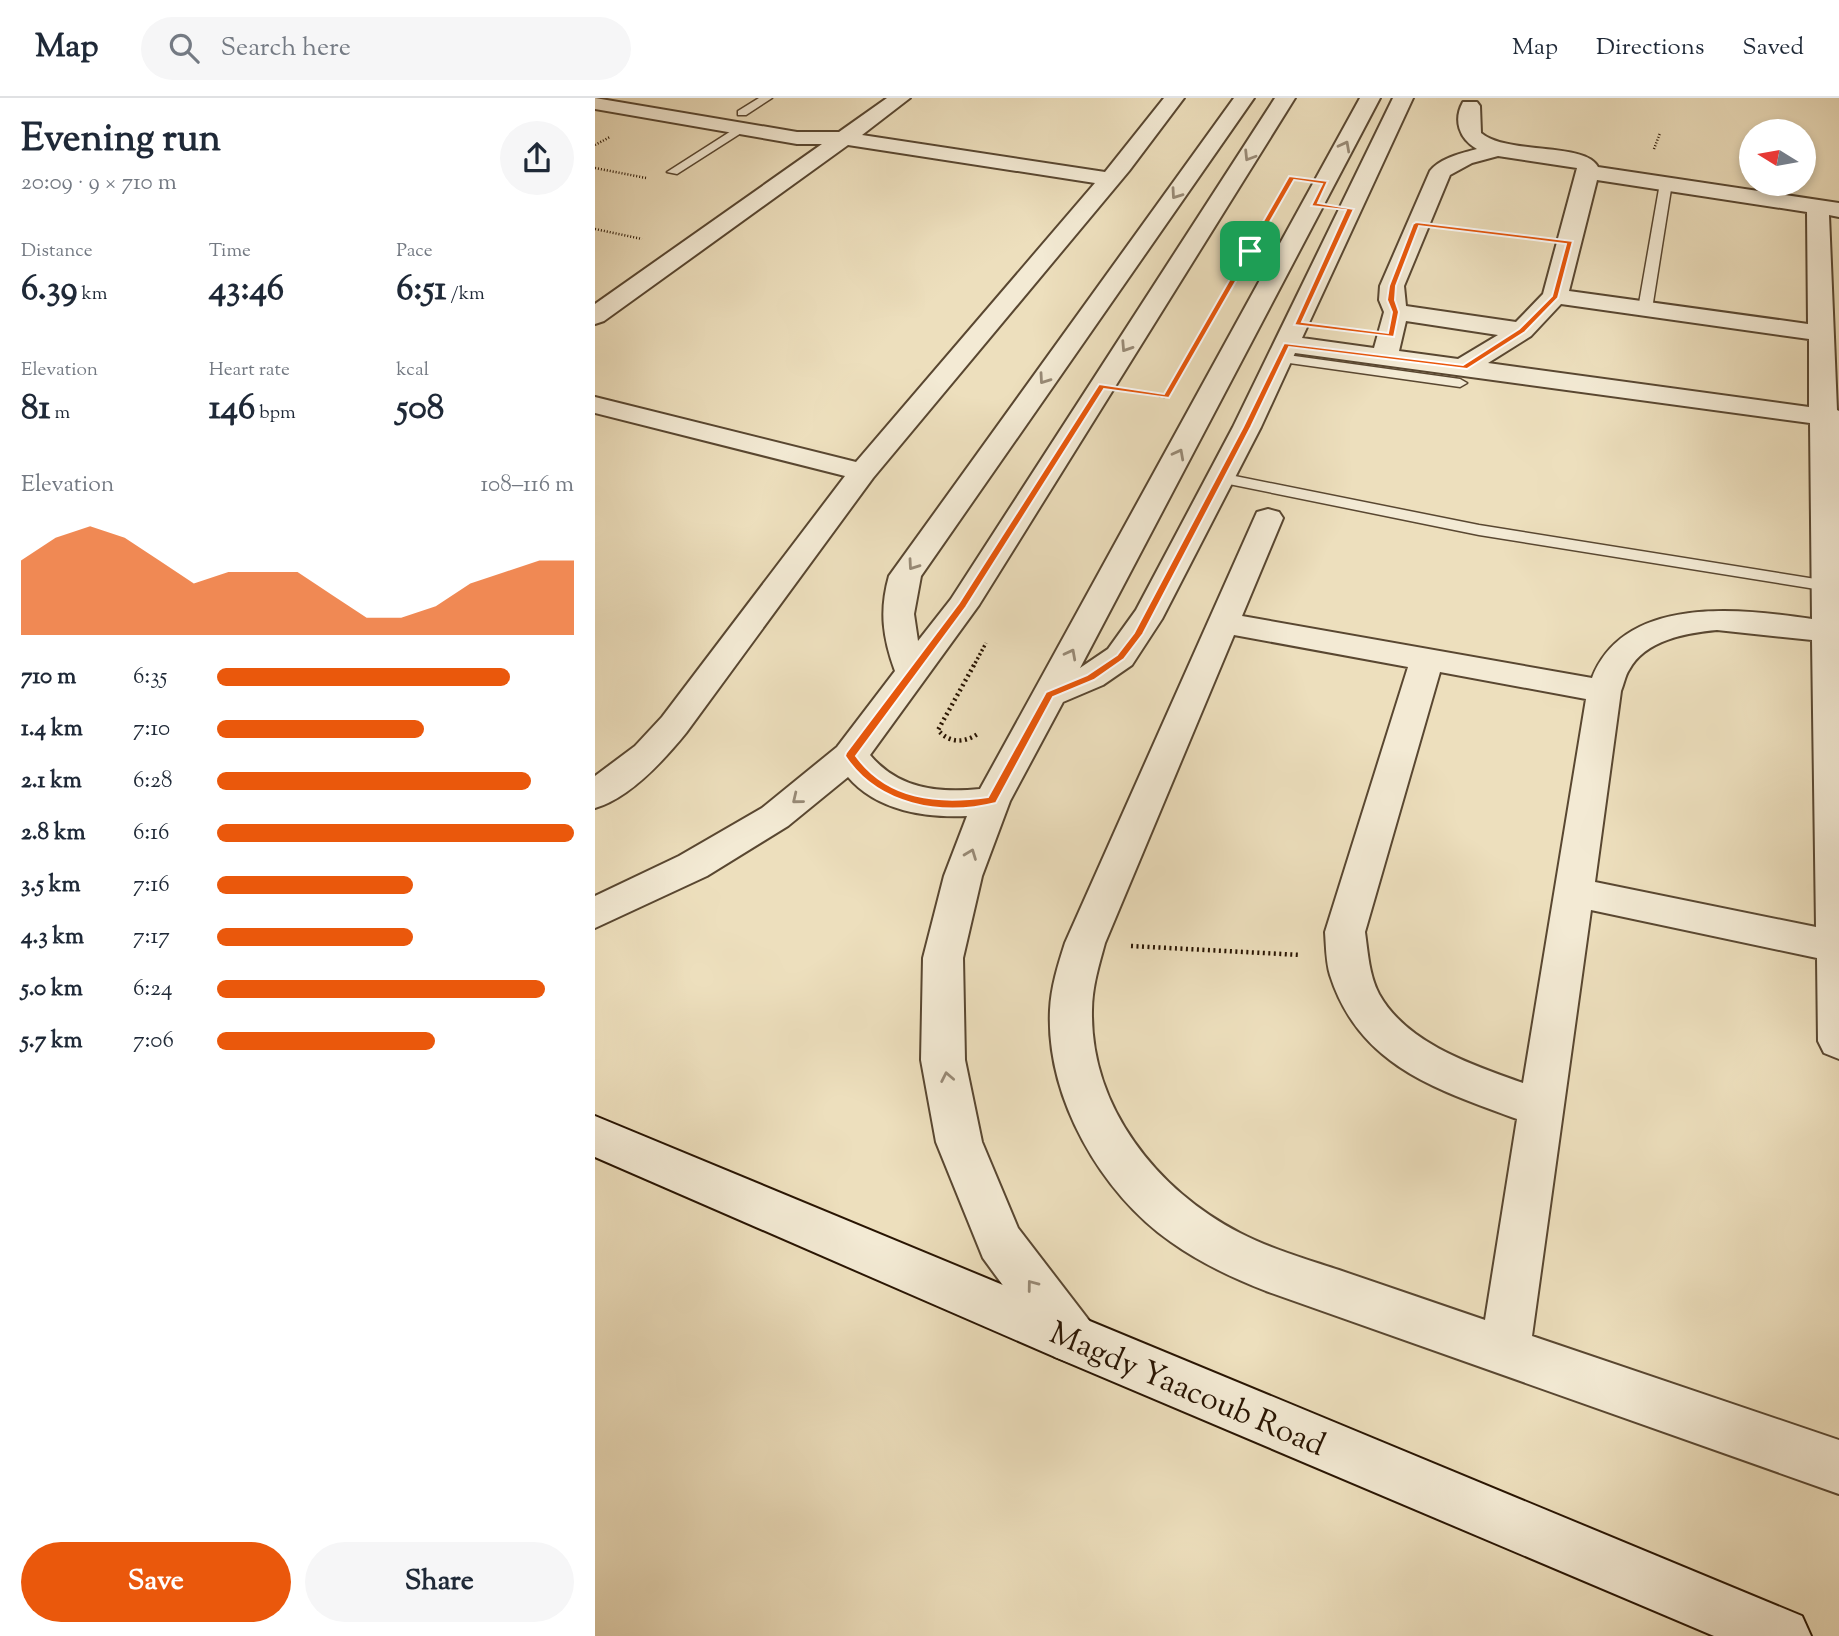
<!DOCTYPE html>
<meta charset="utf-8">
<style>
body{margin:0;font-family:"Sorts Mill Goudy",serif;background:#f6f6f7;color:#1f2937;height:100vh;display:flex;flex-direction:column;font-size:26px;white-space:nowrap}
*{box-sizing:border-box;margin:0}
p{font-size:23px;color:#747a83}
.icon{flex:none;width:38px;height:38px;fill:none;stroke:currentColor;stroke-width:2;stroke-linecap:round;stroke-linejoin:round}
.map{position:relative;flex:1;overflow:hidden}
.details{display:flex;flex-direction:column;background:#fff;width:595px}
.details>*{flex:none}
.needle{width:46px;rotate:281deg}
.tools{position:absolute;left:1144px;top:21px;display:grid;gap:14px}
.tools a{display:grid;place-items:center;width:77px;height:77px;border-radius:50%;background:#fff;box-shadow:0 4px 10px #0003;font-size:35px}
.pin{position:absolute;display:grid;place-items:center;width:60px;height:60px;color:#fff;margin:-30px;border-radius:14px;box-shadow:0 4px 10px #0006}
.round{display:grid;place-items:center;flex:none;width:74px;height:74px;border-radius:37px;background:#f6f6f7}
.headline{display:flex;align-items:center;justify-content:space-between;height:119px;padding:0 21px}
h1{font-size:38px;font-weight:700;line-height:52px}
.metrics{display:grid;grid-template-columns:repeat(3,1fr);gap:10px;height:119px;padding:7px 21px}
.metrics div{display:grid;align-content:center}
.metrics b{font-size:35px;font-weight:700}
.metrics small{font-size:19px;font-weight:400}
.metrics p{font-size:19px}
.chart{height:196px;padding:14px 21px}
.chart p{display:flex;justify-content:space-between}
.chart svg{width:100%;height:126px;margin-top:7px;fill:#ea580c;opacity:.7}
.cta{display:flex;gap:14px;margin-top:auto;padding:14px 21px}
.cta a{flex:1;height:80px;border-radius:42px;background:#ea580c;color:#fff;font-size:28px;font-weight:700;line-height:80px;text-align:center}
.cta a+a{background:#f6f6f7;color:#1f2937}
ul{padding:0 21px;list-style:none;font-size:23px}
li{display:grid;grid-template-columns:112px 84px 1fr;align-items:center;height:52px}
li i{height:18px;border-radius:9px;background:#ea580c}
header{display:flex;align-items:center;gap:42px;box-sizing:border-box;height:98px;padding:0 35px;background:#fff;border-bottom:2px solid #e0e1e3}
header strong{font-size:33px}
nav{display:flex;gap:38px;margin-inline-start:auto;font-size:24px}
.search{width:490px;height:63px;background:#f6f6f7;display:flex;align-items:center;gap:18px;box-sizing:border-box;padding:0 24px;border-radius:38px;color:#747a83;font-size:26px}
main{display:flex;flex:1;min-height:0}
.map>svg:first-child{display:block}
</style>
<header>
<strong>Map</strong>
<div class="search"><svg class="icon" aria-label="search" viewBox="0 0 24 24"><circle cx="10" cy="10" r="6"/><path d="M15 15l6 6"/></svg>Search here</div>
<nav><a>Map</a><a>Directions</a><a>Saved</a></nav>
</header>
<main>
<section class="details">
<div class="headline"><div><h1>Evening run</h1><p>20:09 · 9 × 710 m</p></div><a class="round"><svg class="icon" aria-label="share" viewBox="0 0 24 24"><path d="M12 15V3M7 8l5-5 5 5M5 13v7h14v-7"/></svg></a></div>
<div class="metrics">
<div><p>Distance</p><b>6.39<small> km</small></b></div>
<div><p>Time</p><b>43:46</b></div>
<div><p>Pace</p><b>6:51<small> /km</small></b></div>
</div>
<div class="metrics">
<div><p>Elevation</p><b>81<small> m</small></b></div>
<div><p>Heart rate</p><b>146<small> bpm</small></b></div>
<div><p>kcal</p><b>508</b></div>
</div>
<div class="chart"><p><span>Elevation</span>108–116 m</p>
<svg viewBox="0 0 160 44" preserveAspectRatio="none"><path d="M0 44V18L10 10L20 6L30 10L40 18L50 26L60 22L70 22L80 22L90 30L100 38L110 38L120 34L130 26L140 22L150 18L160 18V44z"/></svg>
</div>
<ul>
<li><b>710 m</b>6:35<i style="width:82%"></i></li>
<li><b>1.4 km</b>7:10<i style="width:58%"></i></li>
<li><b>2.1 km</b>6:28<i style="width:88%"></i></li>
<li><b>2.8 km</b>6:16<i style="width:100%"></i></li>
<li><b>3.5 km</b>7:16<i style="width:55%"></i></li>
<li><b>4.3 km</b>7:17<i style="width:55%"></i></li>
<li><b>5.0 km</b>6:24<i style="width:92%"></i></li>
<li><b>5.7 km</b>7:06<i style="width:61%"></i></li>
</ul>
<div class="cta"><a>Save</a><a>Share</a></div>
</section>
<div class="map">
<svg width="1244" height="1538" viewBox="0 0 1244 1538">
<rect width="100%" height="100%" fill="#eddfbd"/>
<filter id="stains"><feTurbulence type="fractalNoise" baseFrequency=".00286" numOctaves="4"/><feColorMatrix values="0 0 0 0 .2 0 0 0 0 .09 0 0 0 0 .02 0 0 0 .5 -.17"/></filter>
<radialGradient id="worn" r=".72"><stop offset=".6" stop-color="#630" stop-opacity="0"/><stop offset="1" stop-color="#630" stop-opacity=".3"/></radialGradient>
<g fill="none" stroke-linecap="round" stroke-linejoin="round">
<defs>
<path id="lane" d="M164 0H177L151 17H143V13Z
M144 28 154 30 82 76 72 74Z
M1071 81 1077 85 1057 211 1050 215 1043 211 1065 85Z
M685 256 865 281 872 285 865 289 680 263V257Z
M625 375 884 427 1233 483 1242 488 1233 493 884 437 619 383 617 380 619 377Z"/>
<path id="street" d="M0 0 202 34H244L292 0H315L267 37 510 74 569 0H589L534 73 278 380 91 635C69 662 35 700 0 710V678L40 648 67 619 250 378 0 315V299L261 364 500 85 253 47 9 223 0 226V206L227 46H202L0 11Z
M639 0H659L326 478 319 516 323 543 356 501 680 0H700L384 507 275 657C304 691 342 695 385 691L765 0H785L485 570 513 551 541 512 638 329 798 0H818L707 240 779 250 789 214 784 202 785 188 835 73C845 60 867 55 882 51 864 41 858 22 868 4H882L885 8 886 35C912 57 991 44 1003 69L1244 105V119L1234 117 1242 312 1244 313V961L1229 955 1223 943 1222 860 996 812 937 1238 1244 1342V1396L671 1193C638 1180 605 1165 576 1144 506 1095 451 1000 455 912 456 889 463 867 470 845L662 414 673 411 684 414 688 420 647 518 997 580C1030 496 1147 511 1217 521L1215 325 700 255 666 329 567 521 537 567 508 587 468 604 415 703 387 778 368 860 370 962 387 1044 423 1130 496 1225 503 1242 496 1259 478 1266 460 1259 388 1160 341 1044 326 962 328 860 349 778 372 718C331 720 282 713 253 679L193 728 112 778 0 830V798L84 758 167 710 242 649 300 573C288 540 284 513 294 478ZM903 58 982 70 948 196 921 224 811 208 809 188 855 77 877 65ZM1002 82 1212 114 1213 226 974 193ZM966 206 1214 241V309L893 265 936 238ZM811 223 903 237 863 261 804 253ZM1122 532 1217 542 1221 829 1000 784 1026 593C1029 586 1030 578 1034 572 1050 542 1091 535 1122 532ZM639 537 813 569 730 834C731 848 731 864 735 877 764 968 841 991 922 1021L890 1222C841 1205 793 1189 744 1172 711 1161 676 1151 645 1135 562 1092 495 1009 497 912 497 889 504 867 510 845ZM845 574 991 601 928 985C878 967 812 946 784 896 774 877 773 855 770 834Z"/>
<path id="secondary" d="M0 1018 1207 1518 1216 1538H1119L460 1259 0 1059Z"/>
</defs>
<use href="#lane" stroke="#594731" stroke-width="3"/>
<use href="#street" stroke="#594731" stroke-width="4"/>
<use href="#secondary" stroke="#281402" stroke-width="4"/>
<path stroke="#281402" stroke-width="2.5" stroke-dasharray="1 2" stroke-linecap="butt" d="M0 47 15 39
M1059 51 1065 35
M0 70 51 80
M0 131 47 141
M861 131 939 140"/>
<path stroke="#281402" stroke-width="3.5" stroke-dasharray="2 2.5" stroke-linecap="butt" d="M546 294 572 299
M378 569 391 545"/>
<path stroke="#281402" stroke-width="4.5" stroke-dasharray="2 3.5" stroke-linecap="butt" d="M379 567 343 632C355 646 370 645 384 635
M536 848 706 857"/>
<use href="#lane" fill="#f3ead4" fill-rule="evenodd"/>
<use href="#street" fill="#f3ead4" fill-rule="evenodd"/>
<use href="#secondary" fill="#f3ead4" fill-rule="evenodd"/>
</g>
<defs><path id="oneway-chevron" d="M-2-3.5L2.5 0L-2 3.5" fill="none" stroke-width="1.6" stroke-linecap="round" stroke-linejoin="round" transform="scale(1.75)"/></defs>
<g stroke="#988a76">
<use href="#oneway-chevron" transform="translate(750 48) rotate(-62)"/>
<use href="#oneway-chevron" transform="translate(654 58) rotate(122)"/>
<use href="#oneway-chevron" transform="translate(581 96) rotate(125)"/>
<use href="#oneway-chevron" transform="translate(531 249) rotate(123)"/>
<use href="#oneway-chevron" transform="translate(449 281) rotate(125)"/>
<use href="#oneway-chevron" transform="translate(584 356) rotate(-62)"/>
<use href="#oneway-chevron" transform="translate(318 467) rotate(125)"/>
<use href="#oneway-chevron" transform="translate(476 556) rotate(-62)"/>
<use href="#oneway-chevron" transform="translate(202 701) rotate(141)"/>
<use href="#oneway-chevron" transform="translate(376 756) rotate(-69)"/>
<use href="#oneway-chevron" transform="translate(352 979) rotate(-101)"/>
<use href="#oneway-chevron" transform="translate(437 1187) rotate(-127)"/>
</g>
<path fill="#ea580c" stroke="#fff" stroke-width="2" fill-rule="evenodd" d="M694 78 733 83 723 105 759 111 707 224 793 235 797 214 792 202 794 188 818 126 821 124 978 143 963 200 930 234 872 271 694 249 656 329 548 536 529 561 499 582 458 599 401 705C346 719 282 707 250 658L251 655 364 505 504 286 569 296ZM699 82 727 86 716 108 751 112 699 227 799 239 804 214 800 202 801 188 824 128 971 146 957 198 924 231 868 267 689 245 648 329 539 535 522 557 492 577 451 594 393 699C343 706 293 702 261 658L371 509 509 291 574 300Z"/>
<g text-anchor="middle" stroke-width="5" stroke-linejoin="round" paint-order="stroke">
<g font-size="32" fill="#281402" stroke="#f3ead4">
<text transform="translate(593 1290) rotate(23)" y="11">Magdy Yaacoub Road</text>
</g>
</g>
<rect width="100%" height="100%" filter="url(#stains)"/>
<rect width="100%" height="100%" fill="url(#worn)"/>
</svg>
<div class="tools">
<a><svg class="needle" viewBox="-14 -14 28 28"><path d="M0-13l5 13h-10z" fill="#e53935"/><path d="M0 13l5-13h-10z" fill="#747a83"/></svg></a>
</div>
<div class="pin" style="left:655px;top:153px;background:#1e9e55"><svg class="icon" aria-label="arrive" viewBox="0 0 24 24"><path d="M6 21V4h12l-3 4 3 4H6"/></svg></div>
</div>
</main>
